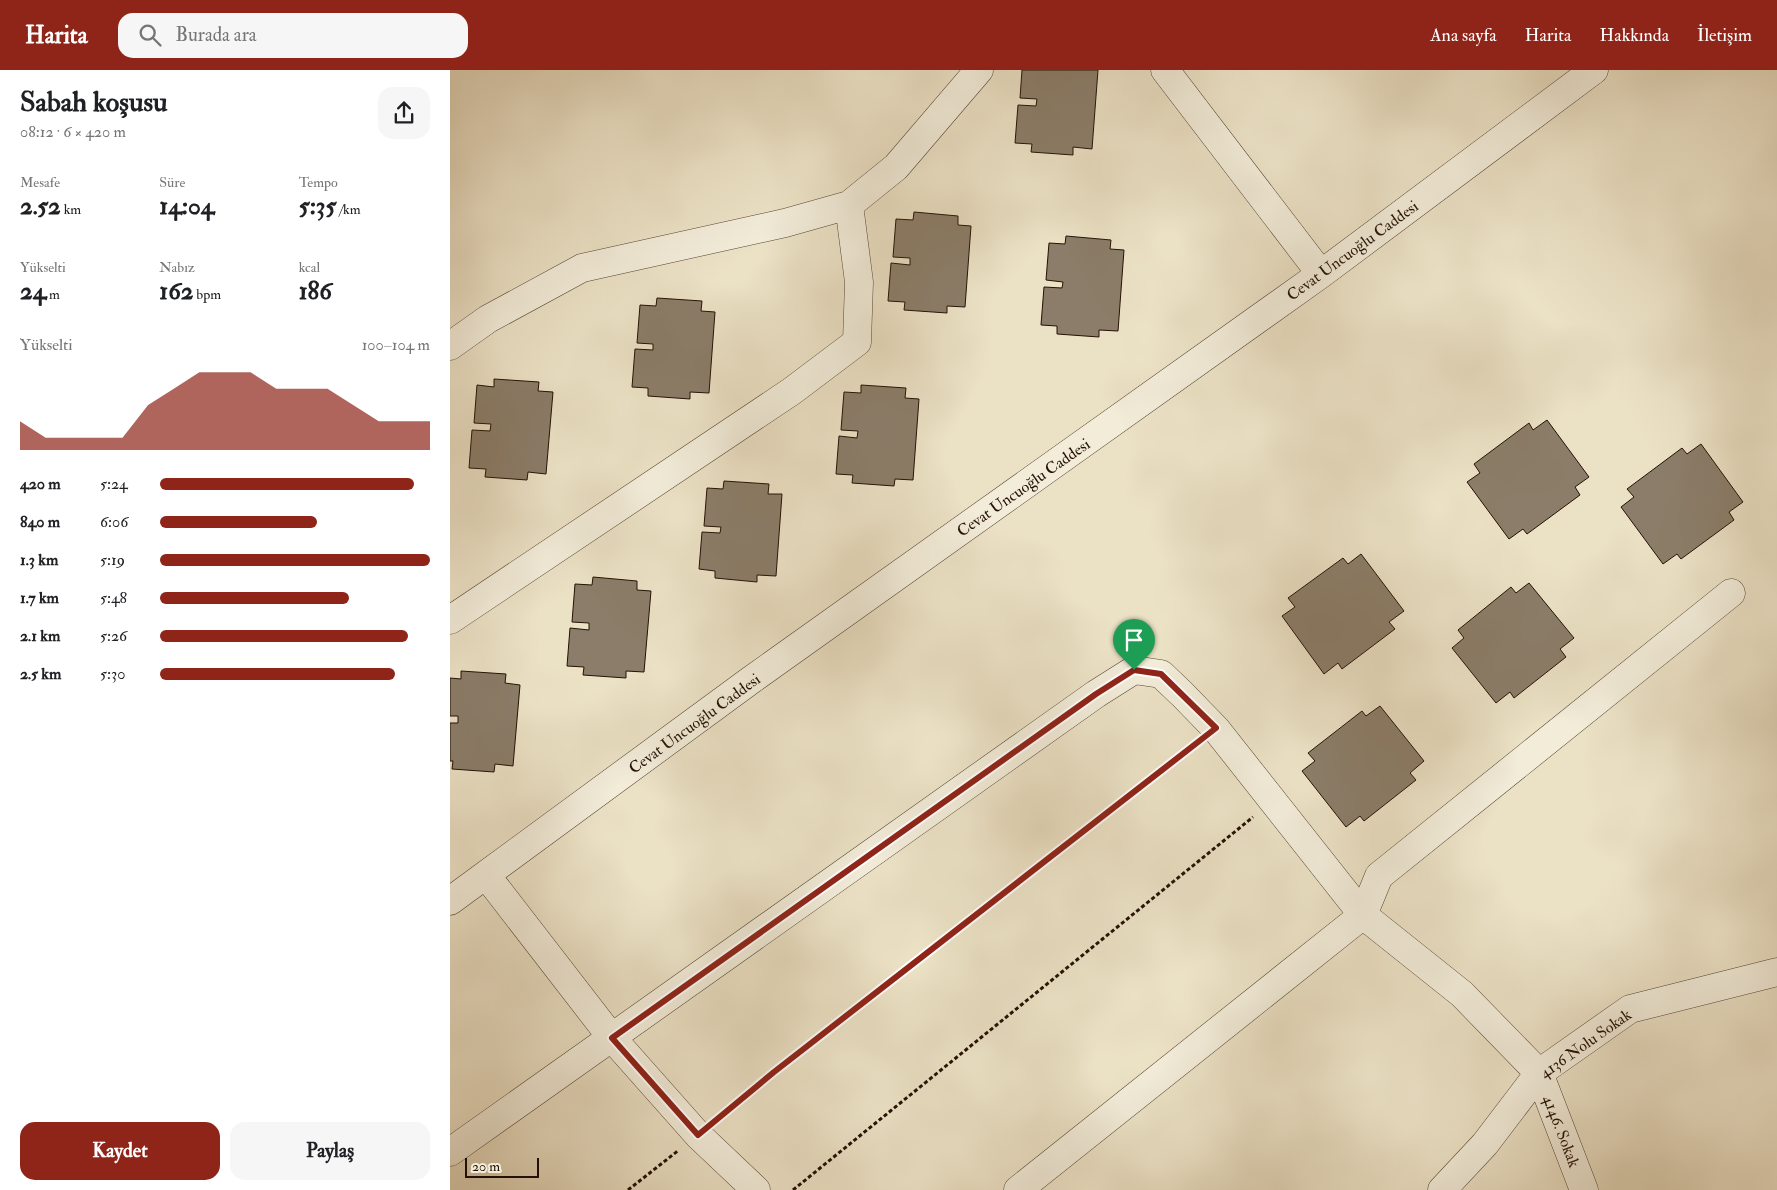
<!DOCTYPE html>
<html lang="tr">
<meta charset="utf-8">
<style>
body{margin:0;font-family:"IM FELL Double Pica",serif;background:#f6f6f6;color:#202124;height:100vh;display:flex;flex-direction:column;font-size:19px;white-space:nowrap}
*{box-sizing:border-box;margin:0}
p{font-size:16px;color:#757577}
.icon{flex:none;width:28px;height:28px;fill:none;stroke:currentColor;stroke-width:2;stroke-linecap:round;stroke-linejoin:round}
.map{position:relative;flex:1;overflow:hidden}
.sheet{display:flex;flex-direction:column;background:#fff;width:450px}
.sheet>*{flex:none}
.scale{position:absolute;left:15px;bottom:12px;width:74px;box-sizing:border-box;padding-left:5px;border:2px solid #241105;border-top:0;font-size:14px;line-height:18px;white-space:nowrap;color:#241105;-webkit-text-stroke:4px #f2ecd9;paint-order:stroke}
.pin{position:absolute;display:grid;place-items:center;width:42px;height:42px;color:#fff;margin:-51px -21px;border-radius:50% 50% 50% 0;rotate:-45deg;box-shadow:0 0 5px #0007}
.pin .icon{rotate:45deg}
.round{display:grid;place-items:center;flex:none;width:52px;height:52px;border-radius:15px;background:#f6f6f6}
.summary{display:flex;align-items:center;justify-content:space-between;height:85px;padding:0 20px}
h1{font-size:28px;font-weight:800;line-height:38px}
.stats{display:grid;grid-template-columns:repeat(3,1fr);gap:8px;height:85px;padding:5px 20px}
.stats div{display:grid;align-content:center}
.stats b{font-size:25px;font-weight:800}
.stats small{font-size:14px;font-weight:400}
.stats p{font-size:14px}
.chart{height:140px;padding:10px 20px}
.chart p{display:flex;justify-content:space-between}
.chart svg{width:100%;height:90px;margin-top:5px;fill:#8f2418;opacity:.7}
.primary-button{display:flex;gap:10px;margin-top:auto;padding:10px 20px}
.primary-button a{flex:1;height:58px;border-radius:15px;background:#8f2418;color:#fff;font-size:20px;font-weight:800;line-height:58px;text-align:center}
.primary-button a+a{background:#f6f6f6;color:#202124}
ul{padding:0 20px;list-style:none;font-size:16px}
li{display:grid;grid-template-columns:80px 60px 1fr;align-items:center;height:38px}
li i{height:12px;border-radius:6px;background:#8f2418}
header{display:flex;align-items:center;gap:30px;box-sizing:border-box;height:70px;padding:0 25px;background:#8f2418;color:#fff}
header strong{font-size:24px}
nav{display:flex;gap:28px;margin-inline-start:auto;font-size:18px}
.search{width:350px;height:45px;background:#f6f6f6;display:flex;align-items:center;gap:12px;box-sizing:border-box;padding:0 18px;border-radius:15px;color:#757577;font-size:19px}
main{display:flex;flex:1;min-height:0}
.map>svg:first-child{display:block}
</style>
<header>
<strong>Harita</strong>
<div class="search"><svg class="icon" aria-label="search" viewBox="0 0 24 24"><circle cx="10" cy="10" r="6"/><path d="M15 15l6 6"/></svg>Burada ara</div>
<nav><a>Ana sayfa</a><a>Harita</a><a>Hakkında</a><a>İletişim</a></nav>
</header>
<main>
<section class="sheet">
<div class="summary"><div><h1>Sabah koşusu</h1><p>08:12 · 6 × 420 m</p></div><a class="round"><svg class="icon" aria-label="share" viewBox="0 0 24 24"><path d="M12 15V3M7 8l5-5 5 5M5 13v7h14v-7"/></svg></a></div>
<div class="stats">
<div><p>Mesafe</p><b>2.52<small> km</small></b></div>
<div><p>Süre</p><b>14:04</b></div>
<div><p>Tempo</p><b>5:35<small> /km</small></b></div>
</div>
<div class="stats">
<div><p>Yükselti</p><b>24<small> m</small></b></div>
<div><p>Nabız</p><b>162<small> bpm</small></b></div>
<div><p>kcal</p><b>186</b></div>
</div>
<div class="chart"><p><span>Yükselti</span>100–104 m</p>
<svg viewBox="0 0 160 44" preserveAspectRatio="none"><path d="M0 44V30L10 38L20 38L30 38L40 38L50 22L60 14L70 6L80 6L90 6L100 14L110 14L120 14L130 22L140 30L150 30L160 30V44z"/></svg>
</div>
<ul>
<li><b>420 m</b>5:24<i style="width:94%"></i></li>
<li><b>840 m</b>6:06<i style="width:58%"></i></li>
<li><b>1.3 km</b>5:19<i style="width:100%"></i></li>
<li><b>1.7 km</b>5:48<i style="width:70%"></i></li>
<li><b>2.1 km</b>5:26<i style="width:92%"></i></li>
<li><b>2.5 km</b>5:30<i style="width:87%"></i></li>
</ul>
<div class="primary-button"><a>Kaydet</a><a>Paylaş</a></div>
</section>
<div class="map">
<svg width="1327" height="1120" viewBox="0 0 1327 1120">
<rect width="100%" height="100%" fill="#ebe1c5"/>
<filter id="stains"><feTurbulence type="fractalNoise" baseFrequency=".004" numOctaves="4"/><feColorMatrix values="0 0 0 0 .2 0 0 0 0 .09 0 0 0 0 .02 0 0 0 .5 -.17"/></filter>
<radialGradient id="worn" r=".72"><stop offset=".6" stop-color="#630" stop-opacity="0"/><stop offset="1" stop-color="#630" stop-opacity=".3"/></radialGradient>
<path fill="#8b7d69" stroke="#241105" d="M572 0H648L642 79 623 77V85L581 82 582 74 565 73 568 35 586 36 587 29 570 28Z
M464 142 508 146V155L521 156 515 237 497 236V243L454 240 455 232 438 231 441 193 460 195V188L443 187 446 149 463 150Z
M616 166 661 170 660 179 674 180 668 261 649 260V267L607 264V256L591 255 594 217 612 218 613 212 596 210 599 173 615 174Z
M207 228 252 231 251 241 265 242 259 323 240 322V329L198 326V318L182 317 185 279 203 280V274L187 273 190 235 206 236Z
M44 309 89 312 88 321 103 322 96 404 78 402 77 410 35 407 36 399 19 398 22 360 40 361 41 354 24 353 27 315 44 317Z
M411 315 456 318 455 328 469 329 463 410 445 409 444 416 402 413 403 405 386 404 389 366 407 368 408 361 391 360 394 322 411 323Z
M1097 350 1139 407 1125 417 1130 425 1077 464 1073 459 1059 469 1017 412 1030 403 1024 394 1079 353 1083 360Z
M1251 374 1293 432 1279 442 1284 450 1231 489 1227 484 1213 494 1171 437 1184 427 1177 419 1232 378 1237 384Z
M274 411 319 414 318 424H332L326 506 307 505V512L265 508V501L249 499 252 462 270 463 271 457 254 456 257 418 273 419Z
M911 484 954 541 939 552 945 559 892 599 888 593 874 604 832 546 845 537 838 528 893 488 898 494Z
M143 507 187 511V520L201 521 194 602 176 601V608L133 605 134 597 117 596 120 558 139 560V553L122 552 125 514 142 515Z
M1079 513 1124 568 1110 579 1116 587 1064 628 1060 622 1046 633 1002 578 1014 568 1008 560 1061 517 1066 523Z
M11 601 56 604 55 613 70 615 63 696 45 694 44 702 2 699 3 691H0V653H8V646H0V608L11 609Z
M930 636 974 691 960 703 966 710 914 751 910 746 896 757 852 701 865 691 858 683 912 641 916 646Z"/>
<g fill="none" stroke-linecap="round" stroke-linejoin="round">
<defs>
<path id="minor" d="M715 0 871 204
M0 276 38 249 132 198 335 153 399 135 446 97 529 0
M0 550 342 321 407 272 409 212 399 135
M36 805 162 968 248 1065 306 1120
M0 831 301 610 871 204 1144 0
M0 1082 646 624 684 600 711 604 733 625 766 659 913 845 1012 924 1089 1003 1134 1120
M568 1120 913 845 929 806 1281 523
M992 1120 1035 1074 1089 1003 1180 939 1327 902"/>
</defs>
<use href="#minor" stroke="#564535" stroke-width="29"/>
<path stroke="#241105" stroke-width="3" stroke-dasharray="4 2.5" stroke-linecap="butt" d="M267 1049 324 1002 746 674
M178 1120 229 1080
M343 1120 803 747"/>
<use href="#minor" stroke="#f2ecd9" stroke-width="28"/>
</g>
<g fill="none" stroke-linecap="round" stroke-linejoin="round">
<defs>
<path id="route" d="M684 600 711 604 766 658 324 1002 248 1065 162 968 646 624Z"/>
</defs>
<use href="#route" stroke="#fff" stroke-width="10"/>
<use href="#route" stroke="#8f2418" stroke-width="6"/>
</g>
<g text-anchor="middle" stroke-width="4" stroke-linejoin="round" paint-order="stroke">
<g font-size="16" fill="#241105" stroke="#f2ecd9">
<text transform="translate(902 180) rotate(-36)" y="6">Cevat Uncuoğlu Caddesi</text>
<text transform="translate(573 417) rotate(-35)" y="6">Cevat Uncuoğlu Caddesi</text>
<text transform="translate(244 653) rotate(-36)" y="6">Cevat Uncuoğlu Caddesi</text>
<text transform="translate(1135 973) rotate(-35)" y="6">4136 Nolu Sokak</text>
<text transform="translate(1112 1061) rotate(69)" y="6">4146. Sokak</text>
</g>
</g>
<rect width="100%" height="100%" filter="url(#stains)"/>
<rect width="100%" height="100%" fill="url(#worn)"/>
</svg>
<div class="scale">20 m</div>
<div class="pin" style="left:684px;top:600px;background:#1e9e55"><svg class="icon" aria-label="arrive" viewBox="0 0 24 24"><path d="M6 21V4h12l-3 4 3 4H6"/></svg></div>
</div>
</main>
